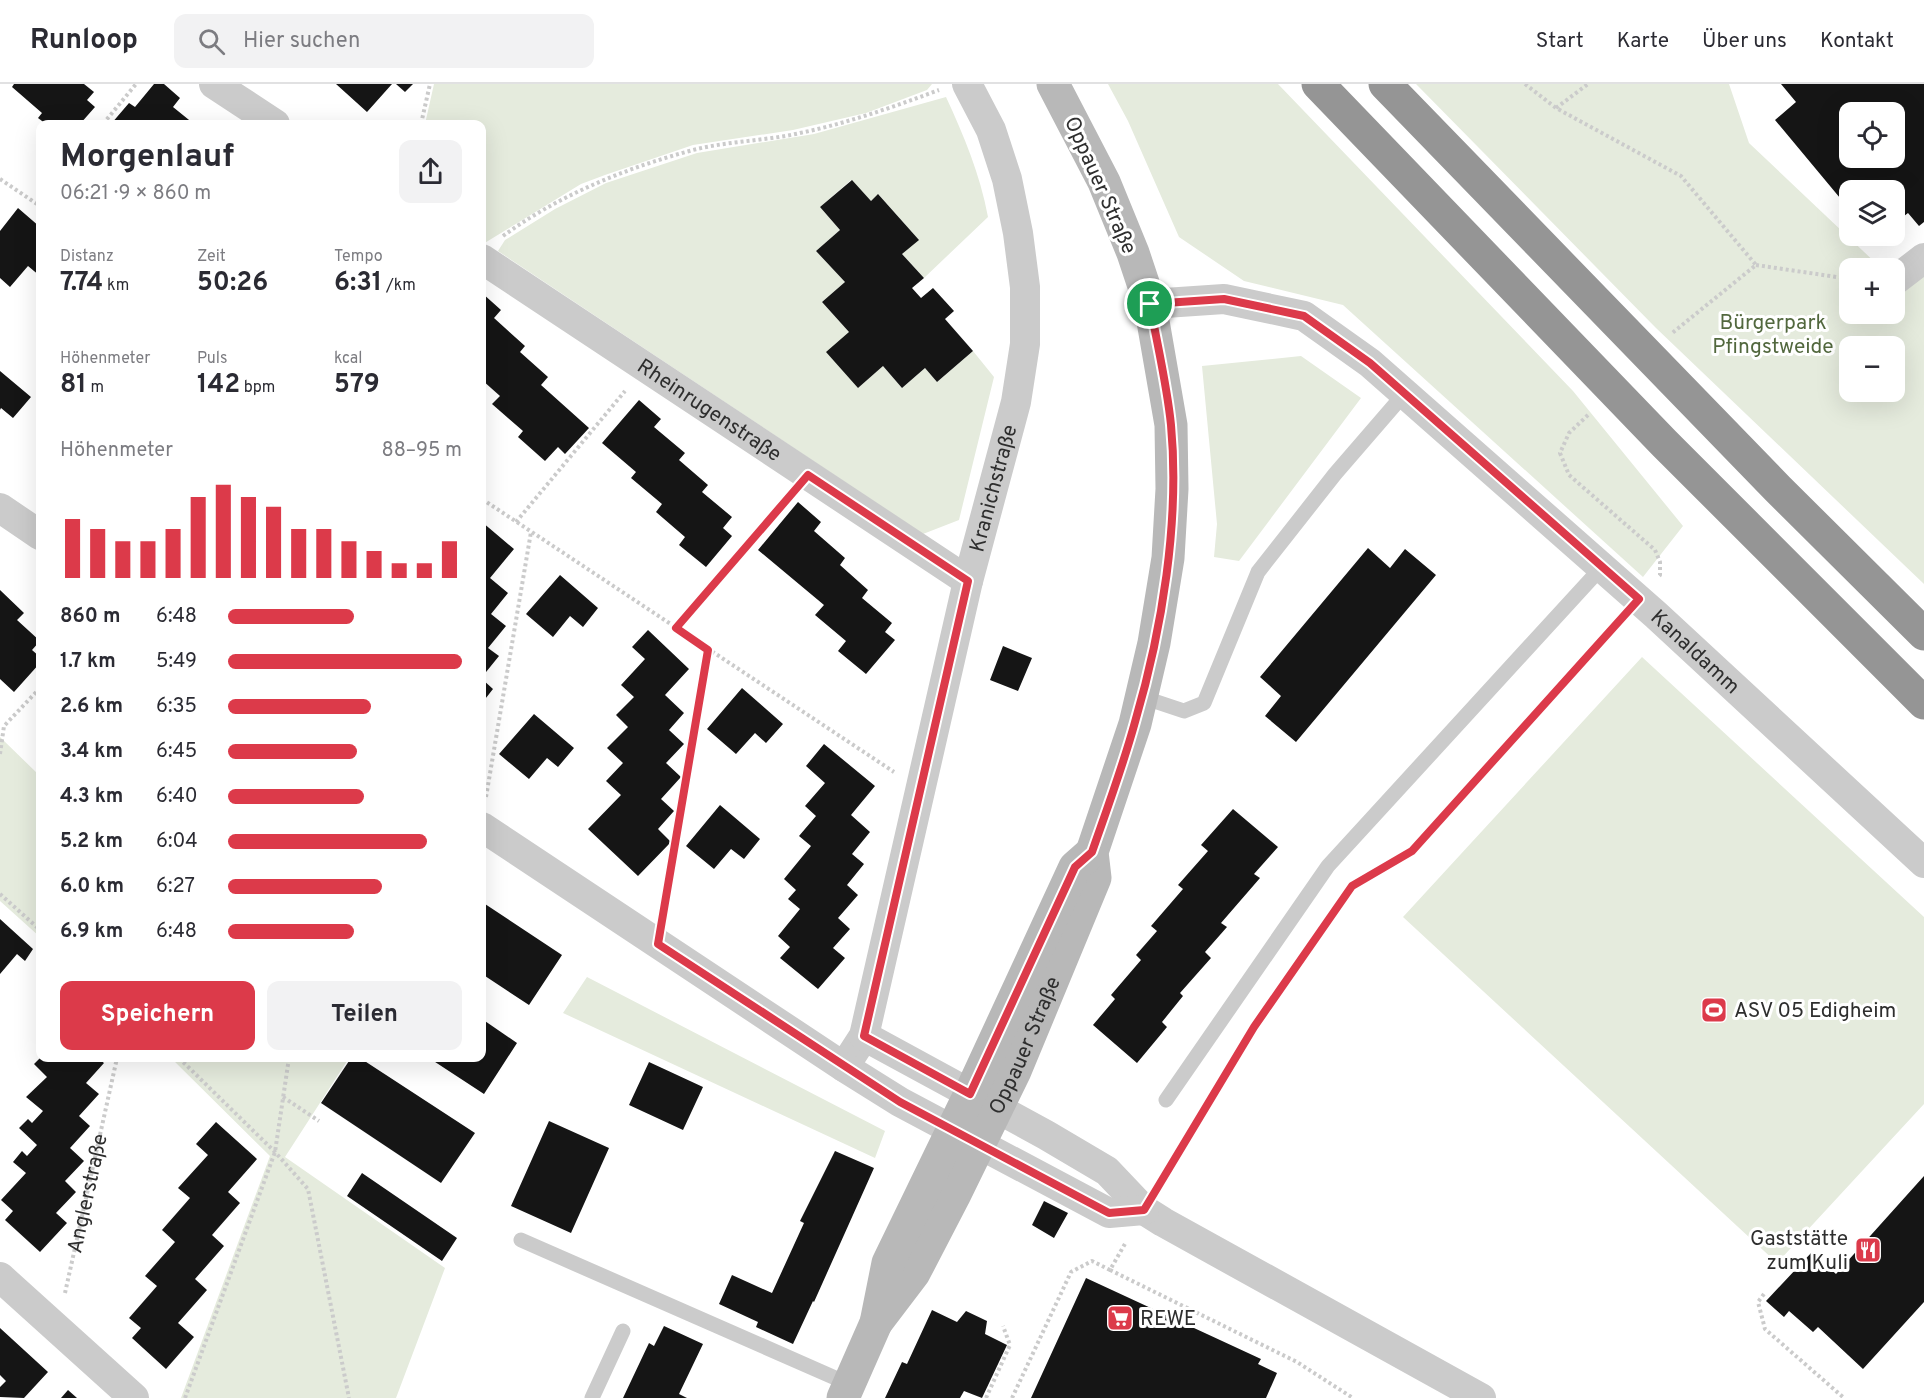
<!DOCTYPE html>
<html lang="de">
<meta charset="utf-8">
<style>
body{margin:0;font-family:Overpass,sans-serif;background:#f2f2f3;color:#2b2b33;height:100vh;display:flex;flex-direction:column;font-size:22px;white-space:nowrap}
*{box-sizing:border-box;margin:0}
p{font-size:20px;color:#7c7c81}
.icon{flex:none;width:33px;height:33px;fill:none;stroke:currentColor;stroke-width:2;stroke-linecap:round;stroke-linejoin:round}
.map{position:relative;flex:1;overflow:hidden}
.panel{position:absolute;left:36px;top:36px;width:450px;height:942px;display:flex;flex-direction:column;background:#fff;border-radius:12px;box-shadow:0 6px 24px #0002}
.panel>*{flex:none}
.tools{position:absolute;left:1839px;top:18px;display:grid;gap:12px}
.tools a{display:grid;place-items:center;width:66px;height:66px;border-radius:12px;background:#fff;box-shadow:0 6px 24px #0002;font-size:30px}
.pin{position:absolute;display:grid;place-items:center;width:51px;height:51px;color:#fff;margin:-26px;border:3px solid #fff;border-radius:50%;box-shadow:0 2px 6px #0007}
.round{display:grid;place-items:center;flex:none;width:63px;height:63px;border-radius:12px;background:#f2f2f3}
.overview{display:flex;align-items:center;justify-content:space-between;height:102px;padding:0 24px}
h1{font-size:33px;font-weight:700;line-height:45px}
.metrics{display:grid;grid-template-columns:repeat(3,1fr);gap:9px;height:102px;padding:6px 24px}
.metrics div{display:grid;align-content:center}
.metrics b{font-size:26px;font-weight:700}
.metrics small{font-size:16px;font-weight:400}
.metrics p{font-size:16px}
.chart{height:168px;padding:12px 24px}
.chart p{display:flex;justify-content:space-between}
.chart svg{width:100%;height:108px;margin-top:6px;stroke:#dc3a4a;stroke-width:6}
.primary-button{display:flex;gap:12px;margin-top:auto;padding:12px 24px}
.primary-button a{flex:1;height:69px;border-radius:12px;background:#dc3a4a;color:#fff;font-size:24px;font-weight:700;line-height:69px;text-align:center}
.primary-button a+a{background:#f2f2f3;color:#2b2b33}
ul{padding:0 24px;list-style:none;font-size:20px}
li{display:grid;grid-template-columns:96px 72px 1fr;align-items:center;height:45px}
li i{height:15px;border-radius:8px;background:#dc3a4a}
header{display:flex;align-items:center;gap:36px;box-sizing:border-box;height:84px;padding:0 30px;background:#fff;border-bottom:2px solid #e1e1e2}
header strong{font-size:28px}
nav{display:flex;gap:33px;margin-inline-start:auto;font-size:21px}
.search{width:420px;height:54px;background:#f2f2f3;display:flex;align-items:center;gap:15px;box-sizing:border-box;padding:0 21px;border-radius:12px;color:#7c7c81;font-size:22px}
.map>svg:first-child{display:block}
</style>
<header>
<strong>Runloop</strong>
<div class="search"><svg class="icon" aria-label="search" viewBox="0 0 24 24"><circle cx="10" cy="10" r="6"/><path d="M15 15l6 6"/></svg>Hier suchen</div>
<nav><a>Start</a><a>Karte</a><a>Über uns</a><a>Kontakt</a></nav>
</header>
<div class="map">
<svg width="1924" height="1314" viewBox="0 0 1924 1314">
<rect width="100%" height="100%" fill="#fff"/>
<path fill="#e5ebdd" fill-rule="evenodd" d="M434 0H932L927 6 866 29 793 46 693 61 605 91 581 100 483 160 482 40H425Z
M1108 0H1278L1573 307 1683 442 1643 493 1343 221 1244 197 1179 153 1128 37Z
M1416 0H1729L1749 59 1881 184H1850V230H1894L1895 198 1924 176V500L1656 244ZM1850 262H1894V308H1850Z
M946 13C964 52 980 90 988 133L924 194 902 170 918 155 879 111 871 117 851 96 820 123 840 146 816 167 845 198 822 218 849 248 858 304 883 282 902 304 925 284 937 298 973 267 994 293 959 436 923 450 498 167 505 156 555 125 606 99 697 69 814 50Z
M1301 272 1361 314 1239 477 1214 473 1217 440 1202 282Z
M1642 573 1924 833V1020L1777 1179 1403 833Z
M0 653 40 692V853L0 817Z
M587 893 885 1047 875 1074 563 929Z
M171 974H349L285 1073 445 1184 396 1314H181L270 1072Z"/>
<path fill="#151515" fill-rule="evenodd" d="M14 0H84L94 8 87 16 95 23 80 40H46L38 34 42 29 12 3Z
M154 0H164L180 14 173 23 194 40H111L129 19 135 23Z
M336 0H392L367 28Z
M396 0H413L405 8Z
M1781 0H1924V138L1919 142 1908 129 1899 136 1904 142 1894 150V106H1850V126L1775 36 1796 18ZM1850 28H1894V74H1850Z
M852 96 871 117 878 110 919 156 902 170 924 194 912 204 921 214 933 204 954 227 945 235 973 267 937 298 925 284 902 304 883 282 858 304 826 268 849 248 822 218 845 198 816 167 840 146 820 123Z
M18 124 40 143V192L28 182 10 203 0 194V147Z
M1871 152H1892L1880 162Z
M482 209 501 226 494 234 525 262 520 268 548 293 541 301 589 344 565 370 558 363 545 377 518 353 523 347 492 320 500 312 482 296Z
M0 287 31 313 13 334 1 324 0 326Z
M639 316 661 335 654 343 685 369 679 376 708 401 702 408 732 433 723 444 732 452 706 483 679 461 685 453 656 428 662 420 631 394 636 388 602 359Z
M798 418 821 438 814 447 845 474 840 481 868 506 862 514 892 539 885 548 895 556 866 590 838 567 846 557 815 531 824 521 758 466Z
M482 438 514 465 490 494 508 509 491 530 506 542 488 564 499 572 482 593Z
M1368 464 1390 484 1405 465 1436 491 1296 658 1265 632 1281 612 1260 593Z
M560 491 598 524 583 543 570 532 553 553 526 530Z
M0 506 24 529 17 536 40 557 32 566 40 573V579L14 608 0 595Z
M648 546 689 585 665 611 684 629 669 646 684 660 666 679 681 693 661 715 674 727 658 745 671 758 638 792 588 745 621 711 606 697 623 679 607 664 628 643 616 631 634 613 621 601 645 575 632 563Z
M1003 562 1032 574 1018 607 990 596Z
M482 595 493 605 482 619Z
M742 604 783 640 766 659 755 649 736 670 707 645Z
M534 630 574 664 558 683 547 674 529 695 499 670Z
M824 660 875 702 851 731 870 748 852 770 864 780 847 801 858 811 838 834 850 845 833 864 845 874 818 905 780 874 790 863 778 852 800 825 788 815 796 806 784 795 811 762 799 752 816 732 805 722 825 699 806 682Z
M720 721 760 755 744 775 731 765 714 785 686 762Z
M1233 725 1278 763 1254 790 1260 794 1221 839 1227 843 1205 868 1211 874 1180 909 1183 912 1162 938 1167 943 1137 979 1093 941 1115 915 1111 911 1141 876 1136 871 1157 847 1151 842 1183 805 1178 801 1208 767 1201 761Z
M482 818 562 871 529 921 482 890Z
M0 835 33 865 25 877 17 870 0 890Z
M482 935 517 959 484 1010 429 974H482Z
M40 974H98L104 979 86 999 99 1010 79 1032 90 1042 70 1064 84 1077 65 1097 76 1108 56 1129 67 1139 40 1168 5 1136 13 1127 1 1116 26 1089 13 1078 22 1067 27 1072 37 1061 19 1044 28 1035 32 1039 43 1027 26 1013 47 993 34 980Z
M351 974H360L475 1049 441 1099 321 1019Z
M649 978 703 1003 683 1046 629 1021Z
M549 1037 609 1064 571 1149 511 1122Z
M216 1038 257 1075 228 1108 240 1119 212 1151 224 1162 195 1195 207 1206 178 1239 194 1253 166 1285 132 1254 141 1244 129 1234 157 1202 145 1192 175 1158 162 1146 190 1114 178 1104 208 1071 196 1060Z
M835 1067 874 1084 814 1218 813 1217 793 1260 756 1243 758 1238 719 1220 732 1191 772 1209 804 1139 800 1137Z
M362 1089 457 1154 442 1177 347 1112Z
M1924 1092V1218L1863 1285 1818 1243 1813 1248 1789 1227 1784 1233 1766 1217 1812 1168 1836 1190Z
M1044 1117 1068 1129 1054 1154 1032 1141Z
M1086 1194 1261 1275 1258 1280 1277 1289 1266 1314H1031Z
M932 1226 957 1238 966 1227 987 1237 985 1250 1007 1261 982 1314 964 1307 960 1314H885L902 1278 907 1280Z
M664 1242 703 1260 679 1310 687 1314H623L649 1259 654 1262Z
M0 1244 48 1288 24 1314 0 1313V1303L6 1297 0 1291Z
M68 1306 77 1314H61Z"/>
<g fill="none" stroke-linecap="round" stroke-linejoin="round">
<g stroke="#cbcbcb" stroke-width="4" stroke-dasharray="3 3" stroke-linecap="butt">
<path d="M1525 0 1556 24 1681 92 1756 181 1671 250"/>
<path d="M1556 24 1588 0"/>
<path d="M103 40 136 0"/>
<path d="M421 40 430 0"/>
<path d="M0 95 40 122"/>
<path d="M503 152C559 111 626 84 693 66 728 57 765 57 800 49 848 39 893 23 939 6"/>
<path d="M1756 181 1850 195"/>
<path d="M1588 331 1569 349 1560 369 1569 391 1655 466 1660 478V491L1658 493"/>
<path d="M482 415 894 688"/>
<path d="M516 438 625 307"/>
<path d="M676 544 787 415"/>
<path d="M0 670 4 642 40 604"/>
<path d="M486 713 531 448"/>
<path d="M0 810 40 846"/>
<path d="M664 827 708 565"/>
<path d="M179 974 275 1068 308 1105 349 1314"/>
<path d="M283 1013 319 1037"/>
<path d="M1160 1100 1254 943 1352 802 1412 767 1617 539"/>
<path d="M1110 1186 1297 1278 1353 1314"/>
<path id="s1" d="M65 1209 117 974"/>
<path d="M1764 1210 1758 1218 1765 1245 1844 1314"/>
<path d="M185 1314 275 1068 289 974"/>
<path d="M986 1314 1010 1261 1003 1242"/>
<path d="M1012 1314 1071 1188 1092 1177 1110 1186 1126 1158"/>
</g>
<path stroke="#cbcbcb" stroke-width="15" d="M1142 613 1184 627 1204 619 1258 488 1335 390 1405 309
M1166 1016 1328 782 1602 483
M521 1156 849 1300
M592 1314 623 1247"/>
<g stroke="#cbcbcb" stroke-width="30">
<path d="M214 0 275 40"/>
<path id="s2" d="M482 175 968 497"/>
<path d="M1894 197 1924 174"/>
<path id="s3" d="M1150 220 1224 215 1304 232 1370 279 1656 531 1924 779"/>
<path d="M0 424 40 451"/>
<path id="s4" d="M482 743 844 983 864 952 968 497 1016 318 1025 260V203L1018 149 1007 95 991 46 967 0"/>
<path d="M864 952 1046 1051 1107 1087 1144 1126 1163 1138 1481 1314"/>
<path d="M844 983 900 1018 1109 1129 1144 1126"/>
<path d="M0 1193 134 1314"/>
</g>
<g stroke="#b8b8b8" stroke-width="33">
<path id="s5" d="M876 1239 914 1189 954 1112 1015 987 1095 794 1092 768 1135 640 1154 559 1168 474 1172 405 1171 341 1150 220 1133 169 1104 98 1053 0"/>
<path d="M843 1314 876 1239 888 1179 970 1010 1075 783 1092 768"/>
</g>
<path stroke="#959595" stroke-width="33" d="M1318 0 1664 359 1924 619
M1385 0 1778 405 1924 550"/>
</g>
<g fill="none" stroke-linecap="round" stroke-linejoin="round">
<defs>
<path id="route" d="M1224 215 1304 232 1370 279 1639 515 1412 767 1352 802 1254 943 1144 1126 1109 1129 900 1018 658 860 708 566 676 544 808 391 968 497 864 952 970 1010 1075 783 1092 768C1107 725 1123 682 1135 638 1162 546 1180 437 1171 341 1167 301 1157 260 1150 220Z"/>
</defs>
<use href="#route" stroke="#fff" stroke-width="12"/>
<use href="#route" stroke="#dc3a4a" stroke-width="8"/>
</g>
<defs>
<symbol id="stadium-square" viewBox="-11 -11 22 22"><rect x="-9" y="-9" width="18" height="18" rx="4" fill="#dc3a4a" stroke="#fff"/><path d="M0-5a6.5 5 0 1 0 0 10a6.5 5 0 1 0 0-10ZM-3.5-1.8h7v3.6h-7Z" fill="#fff"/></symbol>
<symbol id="restaurant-square" viewBox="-11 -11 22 22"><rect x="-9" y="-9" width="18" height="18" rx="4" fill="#dc3a4a" stroke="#fff"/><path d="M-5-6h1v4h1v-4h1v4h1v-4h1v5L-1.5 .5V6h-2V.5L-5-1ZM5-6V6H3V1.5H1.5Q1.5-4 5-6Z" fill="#fff"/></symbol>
<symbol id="supermarket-square" viewBox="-11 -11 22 22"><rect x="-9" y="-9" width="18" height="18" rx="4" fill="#dc3a4a" stroke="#fff"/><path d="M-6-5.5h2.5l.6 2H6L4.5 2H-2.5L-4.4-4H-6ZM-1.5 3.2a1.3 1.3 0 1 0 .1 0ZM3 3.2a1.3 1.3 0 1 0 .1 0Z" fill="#fff"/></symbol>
</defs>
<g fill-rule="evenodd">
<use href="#stadium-square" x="1699" y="911" width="30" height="30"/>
<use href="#restaurant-square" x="1853" y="1151" width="30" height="30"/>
<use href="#supermarket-square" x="1105" y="1219" width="30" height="30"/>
</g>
<g text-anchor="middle" stroke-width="6" stroke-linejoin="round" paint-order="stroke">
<g font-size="21" fill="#2e2e2e" stroke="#fff">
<text transform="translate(1101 101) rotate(66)" y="7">Oppauer Straße</text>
<text dy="7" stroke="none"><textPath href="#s2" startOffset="273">Rheinrugenstraße</textPath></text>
<text dy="7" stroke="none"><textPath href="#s4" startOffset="1034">Kranichstraße</textPath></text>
<text dy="7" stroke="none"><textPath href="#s3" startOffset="672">Kanaldamm</textPath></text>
<text dy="7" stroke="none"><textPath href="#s5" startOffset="316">Oppauer Straße</textPath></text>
<text dy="7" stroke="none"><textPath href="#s1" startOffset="102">Anglerstraße</textPath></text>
</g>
<g font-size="21" fill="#52683e" stroke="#fff">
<text x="1773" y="245">Bürgerpark<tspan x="1773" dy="24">Pfingstweide</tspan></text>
</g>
<g font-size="21" fill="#2e2e2e" stroke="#fff" text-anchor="start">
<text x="1734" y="933">ASV 05 Edigheim</text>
<text x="1848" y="1161" text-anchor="end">Gaststätte<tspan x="1848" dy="24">zum Kuli</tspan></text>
<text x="1140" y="1241">REWE</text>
</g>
</g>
</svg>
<div class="tools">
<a><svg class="icon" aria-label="locate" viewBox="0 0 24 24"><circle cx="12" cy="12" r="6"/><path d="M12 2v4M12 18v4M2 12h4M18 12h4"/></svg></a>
<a><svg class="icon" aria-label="layers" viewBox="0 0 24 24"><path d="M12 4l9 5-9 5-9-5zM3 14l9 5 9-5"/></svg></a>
<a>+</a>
<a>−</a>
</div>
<div class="pin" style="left:1150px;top:220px;background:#1e9e55"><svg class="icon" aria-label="arrive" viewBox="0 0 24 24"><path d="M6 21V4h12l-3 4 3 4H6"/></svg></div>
<section class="panel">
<div class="overview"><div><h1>Morgenlauf</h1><p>06:21 · 9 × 860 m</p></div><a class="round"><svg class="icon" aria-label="share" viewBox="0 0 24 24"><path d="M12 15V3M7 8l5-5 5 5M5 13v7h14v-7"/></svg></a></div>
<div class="metrics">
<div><p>Distanz</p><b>7.74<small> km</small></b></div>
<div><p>Zeit</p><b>50:26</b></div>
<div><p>Tempo</p><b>6:31<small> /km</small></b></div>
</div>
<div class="metrics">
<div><p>Höhenmeter</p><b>81<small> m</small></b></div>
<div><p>Puls</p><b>142<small> bpm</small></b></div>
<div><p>kcal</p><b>579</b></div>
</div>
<div class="chart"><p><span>Höhenmeter</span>88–95 m</p>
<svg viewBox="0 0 160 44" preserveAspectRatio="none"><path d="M5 44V20M15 44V24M25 44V29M35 44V29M45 44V24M55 44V11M65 44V6M75 44V11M85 44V15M95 44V24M105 44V24M115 44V29M125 44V33M135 44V38M145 44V38M155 44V29"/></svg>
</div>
<ul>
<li><b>860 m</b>6:48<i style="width:54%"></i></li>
<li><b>1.7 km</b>5:49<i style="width:100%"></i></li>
<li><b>2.6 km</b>6:35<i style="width:61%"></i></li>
<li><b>3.4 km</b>6:45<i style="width:55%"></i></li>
<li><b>4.3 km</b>6:40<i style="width:58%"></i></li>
<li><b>5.2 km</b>6:04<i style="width:85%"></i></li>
<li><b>6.0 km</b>6:27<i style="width:66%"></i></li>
<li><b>6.9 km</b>6:48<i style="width:54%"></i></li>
</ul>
<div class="primary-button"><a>Speichern</a><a>Teilen</a></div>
</section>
</div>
